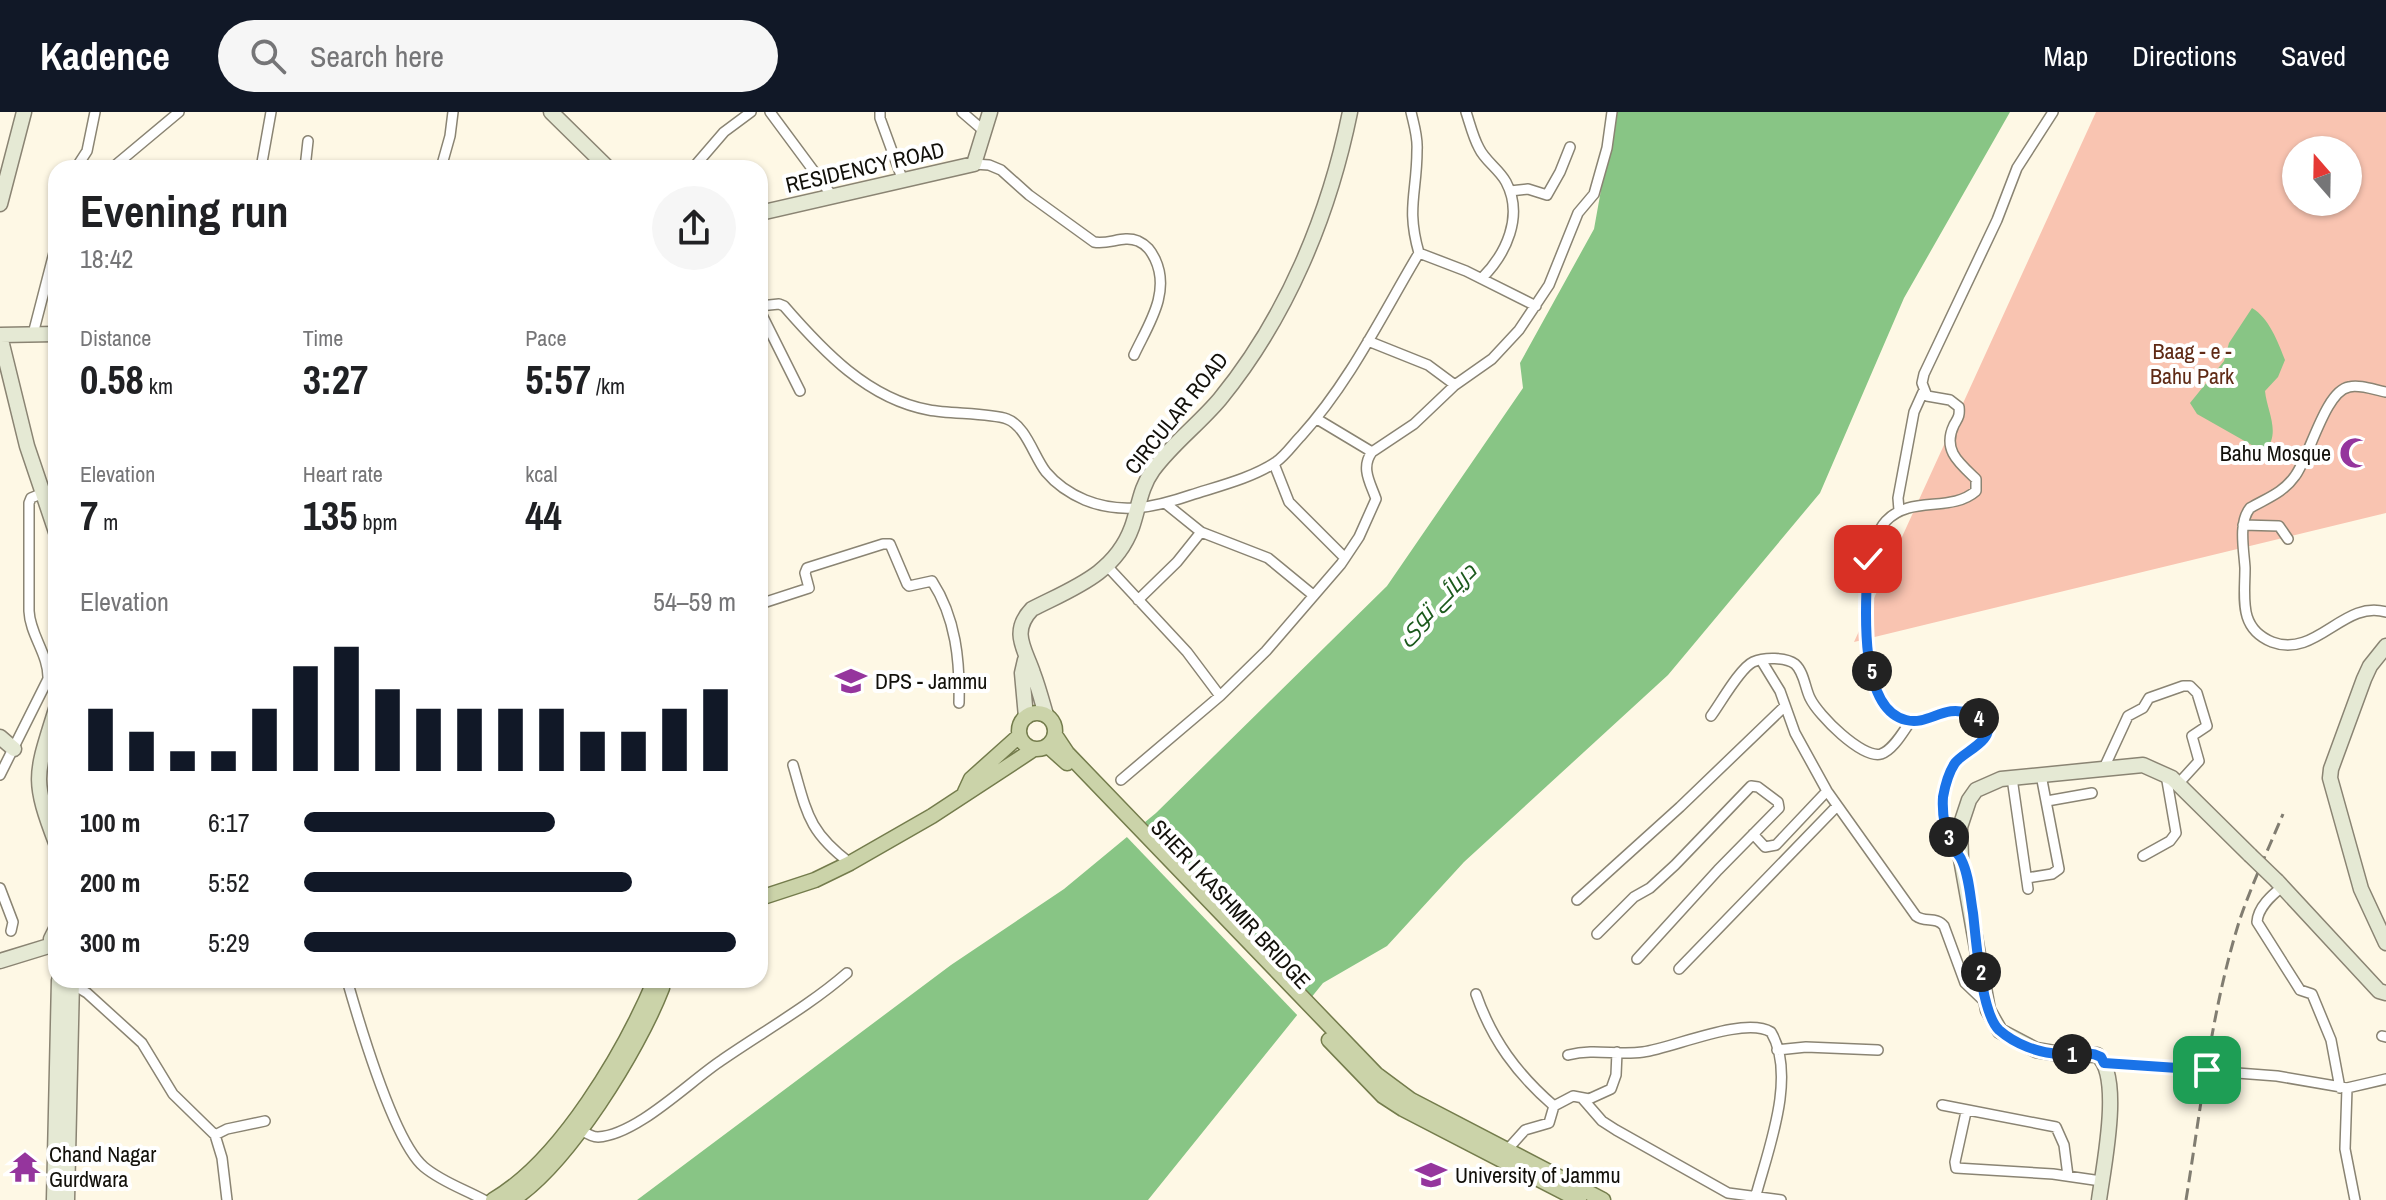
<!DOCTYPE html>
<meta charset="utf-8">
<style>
body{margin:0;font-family:"Archivo Narrow",Cairo,sans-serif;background:#f6f6f6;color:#202124;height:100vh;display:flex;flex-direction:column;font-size:30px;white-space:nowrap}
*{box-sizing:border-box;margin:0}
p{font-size:26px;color:#757577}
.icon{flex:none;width:44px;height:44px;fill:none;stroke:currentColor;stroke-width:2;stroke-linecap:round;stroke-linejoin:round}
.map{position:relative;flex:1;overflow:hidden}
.drawer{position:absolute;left:48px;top:48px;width:720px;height:828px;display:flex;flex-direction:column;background:#fff;border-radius:24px;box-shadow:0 2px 6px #0004}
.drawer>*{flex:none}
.needle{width:52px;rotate:340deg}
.controls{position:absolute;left:2282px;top:24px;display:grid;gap:16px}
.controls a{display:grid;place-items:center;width:80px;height:80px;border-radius:50%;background:#fff;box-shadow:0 2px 6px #0004;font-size:40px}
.pin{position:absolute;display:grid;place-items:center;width:68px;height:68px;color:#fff;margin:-34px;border-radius:16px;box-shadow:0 4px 12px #0006}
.km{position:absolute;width:40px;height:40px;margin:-20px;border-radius:50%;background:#222;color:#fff;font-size:22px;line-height:40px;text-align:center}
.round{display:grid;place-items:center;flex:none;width:84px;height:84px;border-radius:42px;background:#f6f6f6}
.head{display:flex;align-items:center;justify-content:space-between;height:136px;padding:0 32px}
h1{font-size:44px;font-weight:700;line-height:60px}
.figures{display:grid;grid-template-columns:repeat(3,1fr);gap:12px;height:136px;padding:8px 32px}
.figures div{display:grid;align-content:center}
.figures b{font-size:40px;font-weight:700}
.figures small{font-size:22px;font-weight:400}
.figures p{font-size:22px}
.chart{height:224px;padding:16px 32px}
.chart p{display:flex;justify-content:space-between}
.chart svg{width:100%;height:144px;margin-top:8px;stroke:#111827;stroke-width:6}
ul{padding:0 32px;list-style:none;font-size:26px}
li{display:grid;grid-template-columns:128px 96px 1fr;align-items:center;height:60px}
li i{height:20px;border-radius:10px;background:#111827}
header{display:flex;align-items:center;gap:48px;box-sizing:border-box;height:112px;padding:0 40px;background:#111827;color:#fff}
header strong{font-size:38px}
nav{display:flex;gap:44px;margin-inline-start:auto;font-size:28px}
.search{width:560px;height:72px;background:#f6f6f6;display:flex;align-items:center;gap:20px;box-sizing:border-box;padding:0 28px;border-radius:44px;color:#757577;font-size:30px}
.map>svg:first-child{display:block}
</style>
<header>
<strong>Kadence</strong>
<div class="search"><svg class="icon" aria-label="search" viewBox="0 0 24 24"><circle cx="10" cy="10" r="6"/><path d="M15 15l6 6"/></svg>Search here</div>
<nav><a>Map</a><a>Directions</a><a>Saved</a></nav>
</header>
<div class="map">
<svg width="2386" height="1088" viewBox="0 0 2386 1088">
<rect width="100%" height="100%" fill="#fef8e5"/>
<path fill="#f9c4b1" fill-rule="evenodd" d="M2096 0H2386V401L1854 530ZM2296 38H2348V90H2296Z"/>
<path fill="#88c585" d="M1615 0H2010L1904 186 1820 381 1668 563 1464 750 1387 834 1323 871 1148 1088H637L951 853 1064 777 1156 701 1387 474 1523 276 1520 251 1594 117Z
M2252 196C2269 206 2278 230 2285 248L2278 265 2265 279C2267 300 2282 322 2264 340L2197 302 2190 291 2224 249 2229 231Z"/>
<path fill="#fef8e5" d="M1142 707 1315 888 1300 906 1124 722Z"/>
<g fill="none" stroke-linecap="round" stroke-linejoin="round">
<defs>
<path id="street" d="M770 0 833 85
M880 0V6L903 69
M962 0 984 19
M1466 0C1470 12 1473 25 1479 36 1485 49 1499 57 1506 70 1524 104 1506 142 1482 166
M974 52 989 53 1001 58 1029 83 1094 130C1109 133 1123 123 1138 129 1147 133 1151 139 1155 147 1171 181 1148 213 1134 243
M76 56 87 39 95 0
M112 56 179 0
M261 56 271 0
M305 56 308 29
M441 56 450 24 453 0
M693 56 724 20 751 0
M1510 79 1528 77 1547 83 1560 60 1570 35
M1419 141 1466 159 1536 194
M760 194 779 192 784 194C823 239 868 287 929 298 949 302 991 301 1007 307 1026 314 1034 345 1046 360 1056 372 1071 382 1085 388 1122 403 1156 395 1191 383 1219 374 1252 366 1276 350 1286 343 1293 332 1301 324 1350 270 1382 203 1419 141 1406 96 1417 81 1417 38 1418 25 1414 13 1411 0
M760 199 800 279
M33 222 56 133
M1368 229 1428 253 1455 273
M2386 280C2375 278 2359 272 2349 275 2325 279 2310 344 2295 364 2283 381 2267 386 2250 396 2238 411 2244 438 2245 456 2245 486 2238 516 2272 530 2316 547 2344 487 2386 500
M1317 307 1372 340
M1274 352 1289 390 1345 446
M1165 391 1201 420 1268 446 1313 483
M1899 398 1898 386 1914 300 1923 280
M2243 413 2279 414 2288 427
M1108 455 1187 540 1220 584
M1138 488 1177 450 1201 420
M760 492 809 476 805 461 807 456 883 432H890L907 472 909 474 932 469C956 506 960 549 959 591
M1761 548 1780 579 1795 621 1827 679 1916 804C1925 811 1936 804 1944 814L1965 871 1986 891
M1711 604C1720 592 1740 556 1753 550 1764 545 1786 545 1795 552 1804 560 1805 576 1810 586 1818 603 1862 647 1881 642 1893 638 1903 620 1910 610
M793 653C807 701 808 719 850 751
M2104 656 2128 604 2143 596 2149 586 2183 574H2190L2197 581 2207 614 2192 624 2199 649 2178 672
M0 663 48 567C49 543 30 523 29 499V391L31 386 43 381
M2012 666 2028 777
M1121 668 1220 584 1266 539 1341 452 1359 425 1376 387C1371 372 1360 356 1372 340L1414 312 1455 273 1492 247 1519 218 1549 173 1578 101 1594 82 1607 36 1612 0
M2047 689 2092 681
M1753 722 1765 735 1776 733 1827 679
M2143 744 2170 729 2176 721 2166 663
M1960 745C1941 722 1936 679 1954 653 1962 641 1993 631 1986 613 1984 606 1978 605 1972 603 1941 590 1925 617 1902 607 1855 588 1856 442 1886 409 1910 383 1951 401 1976 379V367C1959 351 1942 338 1954 313 1958 306 1960 304 1959 295L1950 288 1927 284 1922 271 1924 262 1997 108 2017 56 2053 0
M2027 766 2052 762 2059 757 2041 663
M2282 775C2272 783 2258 795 2257 810L2300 878 2312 882 2331 928 2340 976
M0 776 13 810 11 819
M1577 788 1680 695 1785 594
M1597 822 1634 785 1650 776 1675 753 1751 674 1758 675 1778 690 1779 696 1718 758 1637 847
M1679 857 1837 694
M347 868C359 910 394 1030 424 1055 442 1070 464 1077 484 1088
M72 872 87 881 142 931 173 982 215 1023 222 1046 227 1088
M1476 882C1492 928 1517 962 1554 994L1573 984 1589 987 1611 977 1616 963 1617 940
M2382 924 2386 925
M1777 938 1806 935 1878 938
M1568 943C1597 936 1616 944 1643 940 1673 936 1744 904 1771 920 1797 964 1768 1038 1756 1083
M2104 951 2277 964 2347 976
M1582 986 1602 1009 1616 1018 1728 1081 1781 1088
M1942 993 2056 1015 2064 1033 2068 1064
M1966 1000 1955 1050 1956 1056 2053 1062 2101 1069
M576 1015C583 1019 590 1025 598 1025 637 1023 690 969 722 948 764 919 809 894 847 861
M215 1023 227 1017 265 1009
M1507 1038 1525 1018 1549 1011 1554 994
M2355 1088 2345 1037 2347 976 2386 967"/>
<path id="secondary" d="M551 0 608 56
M0 92 24 0
M760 101 974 52 990 0
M0 223 56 222
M0 224 27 334 56 420
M2386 534 2370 554 2364 567 2331 657 2330 666 2361 777 2386 831
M1025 548 1022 561 1026 605
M56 597C36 662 31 666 56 731
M1046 603C1042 589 1038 574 1033 561 1025 537 1010 520 1032 497 1073 476 1115 462 1132 415 1139 395 1140 376 1153 358 1172 332 1199 312 1220 287 1287 205 1329 103 1350 0
M0 625 14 637
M2277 769 2379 879 2386 881
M56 839 51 827 56 817
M0 849 52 833
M54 1088 59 868
M67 1088 72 868
M2099 1088C2103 1057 2123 963 2097 943L2060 942 2036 938 2000 919 1988 898 1961 747 1960 715 1969 688 1976 678 2001 667 2143 653 2172 666 2250 743"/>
<path id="primary" d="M1019 619a18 18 0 1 1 36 0a18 18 0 1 1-36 0Z
M1055 623 1067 641 1376 962 1411 988 1603 1088
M1048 634 1067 651
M965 680 971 667 1019 624
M760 786 815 768 850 751 932 704 1034 637
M1329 928 1383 984 1403 997 1579 1088
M493 1088C561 1049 625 939 655 868
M512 1088C568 1052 638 938 662 876"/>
</defs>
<use href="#street" stroke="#8a8473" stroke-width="12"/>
<use href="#secondary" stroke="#8a8473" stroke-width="17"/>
<use href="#primary" stroke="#747c4c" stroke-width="17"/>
<use href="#street" stroke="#fff" stroke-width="9"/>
<use href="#secondary" stroke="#e5e9d4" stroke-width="14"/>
<use href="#primary" stroke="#cbd3a9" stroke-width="14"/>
<path stroke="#817d71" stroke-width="3" stroke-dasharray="12 6" stroke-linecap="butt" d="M2186 1088C2201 996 2211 900 2239 810 2251 774 2268 738 2283 702"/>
<defs>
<path id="secondary-bridge" d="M2250 743 2277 769"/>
</defs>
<use href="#secondary-bridge" stroke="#8a8473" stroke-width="17" stroke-linecap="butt"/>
<use href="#secondary-bridge" stroke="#e5e9d4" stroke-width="14"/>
</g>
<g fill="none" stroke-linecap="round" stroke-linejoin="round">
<defs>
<path id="route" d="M1868 447C1866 484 1856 596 1906 608 1929 614 1944 591 1970 602 1976 604 1982 605 1986 611 1996 628 1963 640 1955 651 1949 660 1945 674 1943 685 1942 700 1945 718 1951 732 1953 738 1959 742 1961 747 1969 762 1970 784 1973 801 1976 826 1981 901 1999 918 2015 932 2038 941 2060 942 2074 943 2087 938 2101 945L2104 951 2207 958"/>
</defs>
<use href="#route" stroke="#fff" stroke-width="16"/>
<use href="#route" stroke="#1a73e8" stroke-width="10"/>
</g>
<defs>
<symbol id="mosque-bare" viewBox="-9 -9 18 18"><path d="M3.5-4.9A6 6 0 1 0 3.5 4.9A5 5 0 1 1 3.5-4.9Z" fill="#95359d" stroke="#fff" stroke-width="2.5" paint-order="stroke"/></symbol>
<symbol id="university-bare" viewBox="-9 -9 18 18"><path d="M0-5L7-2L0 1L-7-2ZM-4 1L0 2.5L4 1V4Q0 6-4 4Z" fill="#95359d" stroke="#fff" stroke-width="2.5" paint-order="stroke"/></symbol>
<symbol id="temple-bare" viewBox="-9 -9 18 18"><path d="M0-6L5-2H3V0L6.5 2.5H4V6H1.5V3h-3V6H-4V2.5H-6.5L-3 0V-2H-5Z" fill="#95359d" stroke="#fff" stroke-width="2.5" paint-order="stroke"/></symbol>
</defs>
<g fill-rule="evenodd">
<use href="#mosque-bare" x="2333" y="319" width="44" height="44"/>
<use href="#university-bare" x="829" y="547" width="44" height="44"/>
<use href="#temple-bare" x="3" y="1033" width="44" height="44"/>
<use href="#university-bare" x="1409" y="1041" width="44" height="44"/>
</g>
<g text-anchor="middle" stroke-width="8" stroke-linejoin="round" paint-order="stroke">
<g font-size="22" fill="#12100a" stroke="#fff">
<text transform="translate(865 55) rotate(-13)" y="8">RESIDENCY ROAD</text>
<text transform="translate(1176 301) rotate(-51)" y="8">CIRCULAR ROAD</text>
<text transform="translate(1231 792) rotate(47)" y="8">SHER I KASHMIR BRIDGE</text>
</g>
<g font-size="22" fill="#5f2a15" stroke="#fff">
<text x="2192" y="247">Baag - e -<tspan x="2192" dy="25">Bahu Park</tspan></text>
</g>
<g font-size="22" fill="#12100a" stroke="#fff" text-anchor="start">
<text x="2331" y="349" text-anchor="end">Bahu Mosque</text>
<text x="875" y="577">DPS - Jammu</text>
<text x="49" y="1050">Chand Nagar<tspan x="49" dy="25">Gurdwara</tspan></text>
<text x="1455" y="1071">University of Jammu</text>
</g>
<g font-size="24" font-style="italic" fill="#1b591c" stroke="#fff">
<text transform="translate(1436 491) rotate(-45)" y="8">دریائے توی</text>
</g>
</g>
</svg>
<div class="controls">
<a><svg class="needle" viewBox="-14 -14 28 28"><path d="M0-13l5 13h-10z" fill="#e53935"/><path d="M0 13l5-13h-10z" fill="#757577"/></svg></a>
</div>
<div class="pin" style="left:2207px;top:958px;background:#1e9e55"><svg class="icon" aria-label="arrive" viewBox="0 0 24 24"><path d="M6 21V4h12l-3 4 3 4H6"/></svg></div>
<div class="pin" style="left:1868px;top:447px;background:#d93025"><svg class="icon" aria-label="check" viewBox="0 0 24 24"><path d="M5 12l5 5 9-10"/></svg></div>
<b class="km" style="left:2072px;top:942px">1</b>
<b class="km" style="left:1981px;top:860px">2</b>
<b class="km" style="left:1949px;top:725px">3</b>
<b class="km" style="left:1979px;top:606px">4</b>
<b class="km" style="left:1872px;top:559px">5</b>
<section class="drawer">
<div class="head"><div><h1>Evening run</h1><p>18:42</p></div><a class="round"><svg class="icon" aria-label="share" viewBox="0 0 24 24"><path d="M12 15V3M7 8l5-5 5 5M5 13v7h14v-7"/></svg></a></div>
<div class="figures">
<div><p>Distance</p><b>0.58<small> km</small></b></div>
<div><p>Time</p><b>3:27</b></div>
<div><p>Pace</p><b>5:57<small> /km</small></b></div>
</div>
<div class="figures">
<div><p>Elevation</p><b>7<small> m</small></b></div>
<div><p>Heart rate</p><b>135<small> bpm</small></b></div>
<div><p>kcal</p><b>44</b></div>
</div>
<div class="chart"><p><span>Elevation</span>54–59 m</p>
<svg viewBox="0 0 160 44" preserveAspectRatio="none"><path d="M5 44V25M15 44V32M25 44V38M35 44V38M45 44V25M55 44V12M65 44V6M75 44V19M85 44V25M95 44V25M105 44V25M115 44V25M125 44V32M135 44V32M145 44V25M155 44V19"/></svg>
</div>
<ul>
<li><b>100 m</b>6:17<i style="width:58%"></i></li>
<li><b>200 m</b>5:52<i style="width:76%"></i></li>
<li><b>300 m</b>5:29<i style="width:100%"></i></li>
</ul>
</section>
</div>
